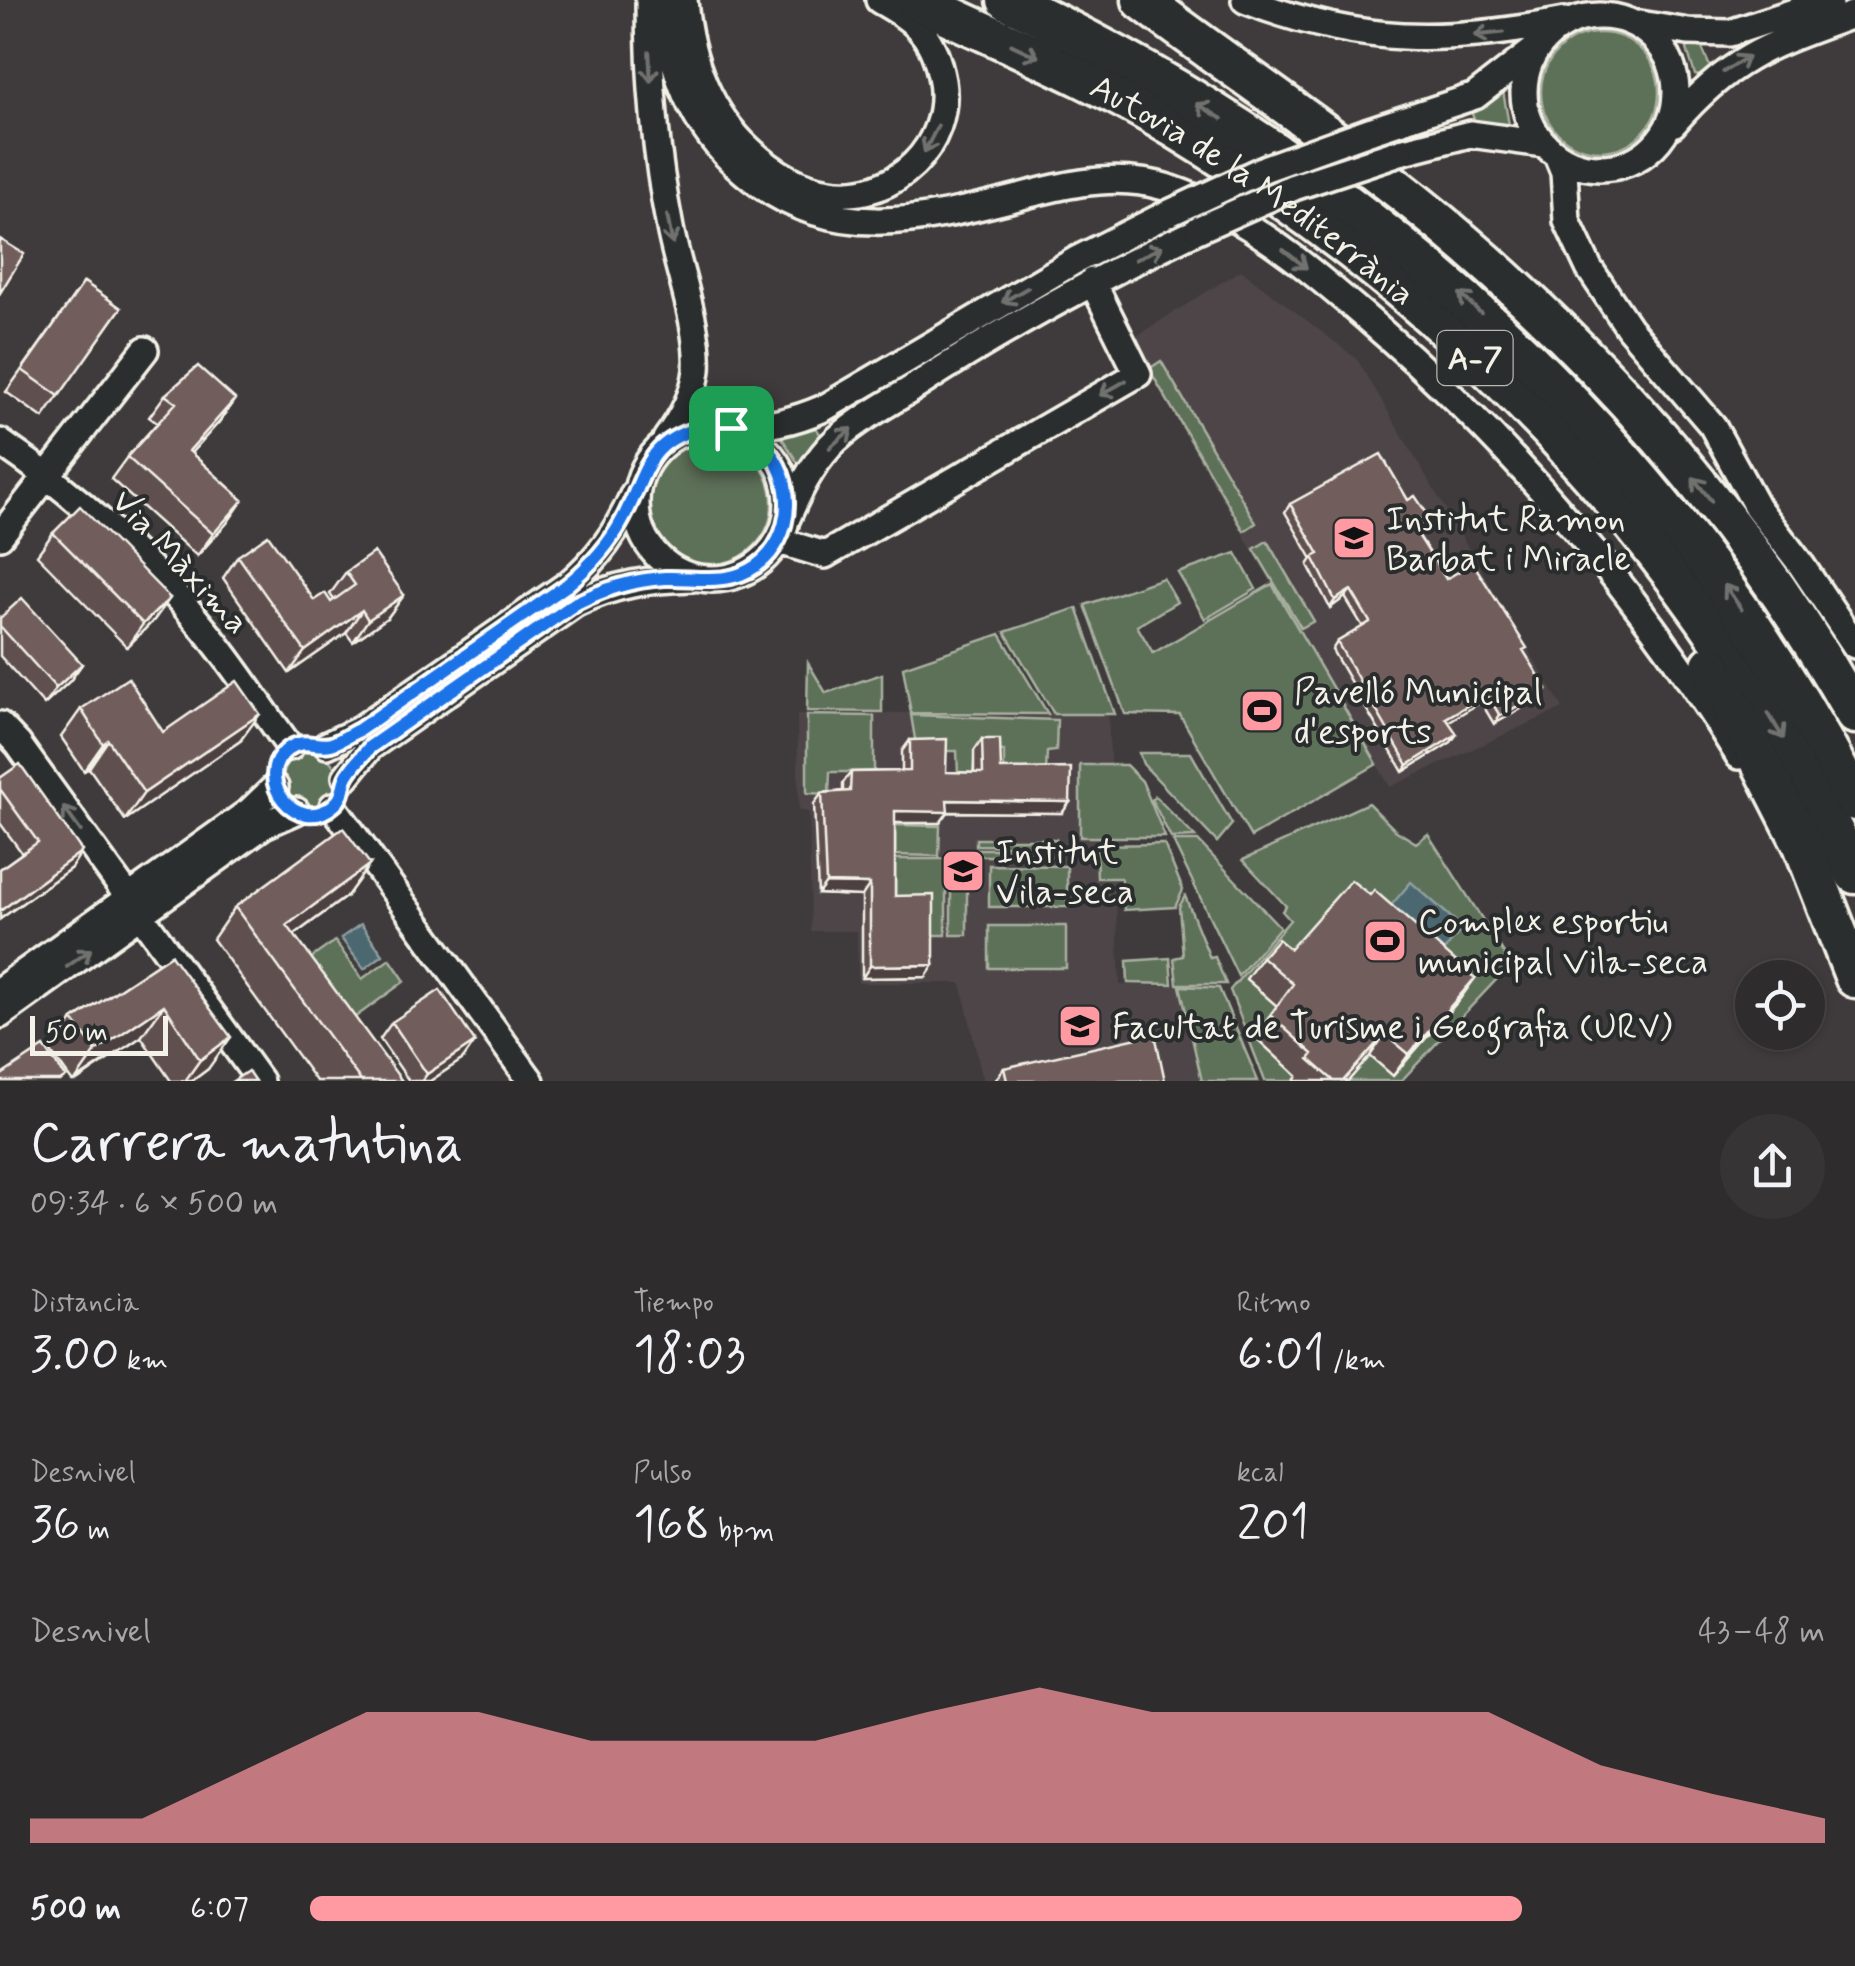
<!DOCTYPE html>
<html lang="es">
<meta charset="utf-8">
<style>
body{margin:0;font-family:Mynerve,sans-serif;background:#373435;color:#f1f3f6;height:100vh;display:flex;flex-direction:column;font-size:38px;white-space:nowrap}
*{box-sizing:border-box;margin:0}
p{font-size:32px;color:#a7a7aa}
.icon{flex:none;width:55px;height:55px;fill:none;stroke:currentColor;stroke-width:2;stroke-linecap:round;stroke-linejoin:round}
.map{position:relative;height:1081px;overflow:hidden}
.drawer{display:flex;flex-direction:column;background:#2f2c2d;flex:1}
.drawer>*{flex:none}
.buttons{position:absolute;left:1735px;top:960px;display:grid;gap:20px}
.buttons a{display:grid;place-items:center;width:90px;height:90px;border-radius:50%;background:#2f2c2d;box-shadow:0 2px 8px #0004,0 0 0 2px #4a4849;font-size:50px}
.scale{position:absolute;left:30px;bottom:25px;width:138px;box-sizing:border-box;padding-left:10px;border:5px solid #f4f1e8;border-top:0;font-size:28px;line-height:35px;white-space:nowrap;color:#f4f1e8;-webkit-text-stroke:8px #2a2d2e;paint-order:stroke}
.pin{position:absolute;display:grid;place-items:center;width:85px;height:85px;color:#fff;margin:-42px;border-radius:20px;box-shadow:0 5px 15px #0006}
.round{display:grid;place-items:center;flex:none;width:105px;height:105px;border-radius:52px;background:#373435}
.overview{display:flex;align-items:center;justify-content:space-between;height:170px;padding:0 30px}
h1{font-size:55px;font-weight:600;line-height:75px}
.stats{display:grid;grid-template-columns:repeat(3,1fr);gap:15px;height:170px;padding:10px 30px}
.stats div{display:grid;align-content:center}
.stats b{font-size:50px;font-weight:600}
.stats small{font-size:28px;font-weight:400}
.stats p{font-size:28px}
.chart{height:280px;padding:20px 30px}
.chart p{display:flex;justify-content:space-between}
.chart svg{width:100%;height:180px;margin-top:10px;fill:#ff9aa2;opacity:.7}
ul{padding:0 30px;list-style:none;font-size:32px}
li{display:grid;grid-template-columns:160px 120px 1fr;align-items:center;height:75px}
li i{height:25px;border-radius:12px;background:#ff9aa2}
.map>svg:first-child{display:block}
</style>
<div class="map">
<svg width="1855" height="1081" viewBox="0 0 1855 1081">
<rect width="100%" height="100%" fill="#3f3b3c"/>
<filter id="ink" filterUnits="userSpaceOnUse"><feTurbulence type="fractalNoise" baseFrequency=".01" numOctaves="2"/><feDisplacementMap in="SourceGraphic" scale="20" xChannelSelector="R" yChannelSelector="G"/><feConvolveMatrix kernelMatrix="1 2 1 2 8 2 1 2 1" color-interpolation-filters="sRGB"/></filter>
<g filter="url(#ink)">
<path fill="#4e4546" d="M1241 270 1357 359 1563 708 1390 787 1130 340Z
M1108 711 1120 985 1180 986 1198 1066 1207 1081H983L961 983H858L857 931H811L809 812 799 811 797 714Z"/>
<path fill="#5d6f58" stroke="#a8b0a0" stroke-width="2.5" d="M1541 92a59 59 0 1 1 118 0a59 59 0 1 1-118 0Z
M1690 45 1702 48 1710 67 1700 76 1695 75 1687 49Z
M1503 91 1509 125 1475 122 1471 111Z
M1161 361 1256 523 1244 531 1149 369Z
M816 428 823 438 799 465 782 438Z
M650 503a61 61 0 1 1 122 0a61 61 0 1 1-122 0Z
M1267 541 1314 621 1301 628 1254 549Z
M1236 553 1256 589 1205 619 1178 573Z
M1163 578 1177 602 1137 626 1153 653 1272 584 1377 764 1251 837 1180 715 1125 714 1085 605Z
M1077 608 1115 714H1054L1005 632Z
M1000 634 1048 714 911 713 903 667Z
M808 663 826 693 882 674V712L807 711Z
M807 715 874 716V772H830L829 794 807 793Z
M911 715 1057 720 1056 751 1047 752 1046 771H1004V751H975L973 773H958L957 751H917Z
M283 779a27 27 0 1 1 54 0a27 27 0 1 1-54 0Z
M1139 753H1191L1232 824 1217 842 1143 764Z
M1080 765H1126L1142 781 1165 837H1080Z
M1155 796 1195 837 1171 838 1152 800Z
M1368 803 1395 830 1416 843 1428 834 1511 964 1401 1081H1265L1230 990 1290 920 1282 911 1286 906 1243 860Z
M895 825 940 826 939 856 894 855Z
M976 839H1056L1057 846 976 845Z
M1173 841H1198L1280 927 1238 976Z
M1164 844 1183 890 1175 907 1124 910 1121 878H1097L1096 845Z
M976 849H1057V856H976Z
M951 856H967V935H951Z
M894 859H946V935H929L886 902Z
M989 865 1067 866V907H989Z
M1185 896 1210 958 1215 957 1226 984H1177L1174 958 1183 956 1179 907Z
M989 926H1066V968H989Z
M335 941 362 979 390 959 405 981 343 1026 300 966Z
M1170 958 1172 984 1128 983 1127 961Z
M1180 986 1219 988 1258 1081H1202Z"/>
<path fill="#4b676f" stroke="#8f9e9f" stroke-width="2.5" d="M1411 882 1463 928 1441 954 1388 909Z
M361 924 383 955 364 969 341 938Z"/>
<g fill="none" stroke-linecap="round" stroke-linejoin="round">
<defs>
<path id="minor" d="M649 0C649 77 655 152 670 228 678 271 700 327 697 370 694 396 681 419 666 439
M664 0C670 69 690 126 744 172 830 246 923 221 1022 196 1060 186 1102 176 1141 182 1166 185 1190 195 1212 206 1271 235 1321 279 1370 321 1516 447 1638 592 1739 756
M684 0C689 58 707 110 750 150 772 171 799 188 830 192 894 202 952 145 942 81 939 64 933 45 922 32 911 18 894 9 879 0
M1245 0C1359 45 1447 44 1565 21
M1524 92a76 76 0 1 1 152 0a76 76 0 1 1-152 0Z
M1640 24 1688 32 1730 33 1830 0
M1673 124C1732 55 1773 44 1855 14
M1369 131 1475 96 1533 51
M1400 152 1470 134 1544 144
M1557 155 1564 172 1567 221 1589 268 1629 328 1712 425 1757 507 1800 563 1855 645
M636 503a76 76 0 1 1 152 0a76 76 0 1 1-152 0Z
M731 428C765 427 792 422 824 408L1076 260 1163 216
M0 442C75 493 147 558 204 629 235 666 261 708 290 747
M787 518C799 491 810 468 830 446 854 421 889 404 918 385 1008 326 1102 276 1199 229
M0 536 145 350
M779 541 825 555 1138 374 1092 281
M0 725 18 744 129 898
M327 745 359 730 567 585C598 559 618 531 634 493
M346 777 370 747 576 603C615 584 650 579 693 578
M333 806 531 1081
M140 914 260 1081
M0 990 250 811 275 787
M0 1015 264 825 296 811"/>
<g id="highway">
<path id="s1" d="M916 0C1002 41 1091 77 1173 127 1470 307 1704 560 1855 874"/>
<path d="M1007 0C1367 168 1673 446 1855 801"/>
<path d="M1142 0C1233 69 1328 132 1417 204 1592 345 1744 517 1855 714"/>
<path d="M1711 665 1803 845 1855 978"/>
</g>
</defs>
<use href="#minor" stroke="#f4f1e8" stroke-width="32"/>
<use href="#highway" stroke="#f4f1e8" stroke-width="45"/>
<use href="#minor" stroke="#2a2d2e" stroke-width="25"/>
<use href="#highway" stroke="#2a2d2e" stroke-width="38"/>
<defs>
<path id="minor-bridge" d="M1163 216 1266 168 1369 131
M1199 229 1294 187 1400 152"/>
</defs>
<use href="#minor-bridge" stroke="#f4f1e8" stroke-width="32" stroke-linecap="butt"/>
<use href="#minor-bridge" stroke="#2a2d2e" stroke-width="25"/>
</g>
<path fill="#60504f" stroke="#f4f1e8" stroke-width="2.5" d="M84 282 121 308 43 418 6 392Z
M165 395 220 421 191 453 243 500 227 523 197 556 111 479 127 457 157 423 149 417Z
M1290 504 1422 523 1414 528 1446 579 1524 652 1547 689 1542 697 1494 724 1481 702 1448 721 1451 742 1403 772 1332 650 1337 642 1363 627 1345 597 1330 608 1308 565 1312 559 1285 512Z
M53 533 170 598 154 620 127 647 37 555Z
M238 556 314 600 331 602 334 600 330 594 346 572 404 595 388 617 353 642 346 633 289 673 223 578Z
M0 618 82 664 70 681 44 705 0 656Z
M81 709 163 732 240 741 125 820 89 768 84 771 61 737Z
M982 739 1001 769 1070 802 1062 813 948 812 940 823H895V896L926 977 862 978V896L818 894 814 804 822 793 843 791V783L851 772 902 771V751L910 740 946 772 974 773V751Z
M0 778 71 868 0 919V869L22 853 0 823Z
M370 864 347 896 294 935 361 1081H316L213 939 235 907Z
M1290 949 1475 978 1459 1000 1393 1076 1370 1056 1348 1081H1294L1297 1076 1255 1037 1277 1006 1246 979 1262 957Z
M171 955 208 1069 192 1081H171L141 1037 77 1081H72L51 1052 73 1020Z
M392 1022 463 1059 430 1081H409L380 1039Z
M1004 1068 1165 1081H996V1079Z"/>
<path fill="#4e4140" stroke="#f4f1e8" stroke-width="2.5" d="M235 399 220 421 173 473 189 451Z
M243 500 227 523 197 556 213 534Z
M1428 515 1422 523 1406 532 1411 524Z
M1351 590 1345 597 1330 608 1335 600Z
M404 595 388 617 353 642 368 620Z
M170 598 154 620 127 647 143 624Z
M362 610 346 633 289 673 305 651Z
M82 664 70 681 44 705 56 688Z
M1547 689 1542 697 1494 724 1500 716Z
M1487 694 1481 702 1441 726 1446 718Z
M260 714 240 741 125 820 144 793Z
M1457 734 1451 742 1403 772 1408 765Z
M108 740 89 768 84 771 103 744Z
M947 800 1070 802 1062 813 948 812 940 823H887L895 811Z
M82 851 71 868 0 919V911Z
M370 864 347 896 269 953 287 925Z
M826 883 870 884 862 896 818 894Z
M934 965 926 977 862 978 870 966Z
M1475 978 1459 1000 1393 1076 1409 1054Z
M164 1005 141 1037 75 1081 96 1051Z
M1385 1034 1370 1056 1348 1081H1343Z
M231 1037 208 1069 192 1081H185L200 1060Z
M475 1042 463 1059 430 1081H422L427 1074Z"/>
<path fill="#705d5c" stroke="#f4f1e8" stroke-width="2.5" d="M0 239 24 254 0 293Z
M84 282 121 308 59 396 22 370Z
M198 366 235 399 189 451 243 500 213 534 127 457 176 403 165 395Z
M1381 454 1408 500 1415 496 1428 515 1411 524 1446 579 1473 563 1527 648 1523 650 1547 689 1500 716 1487 694 1446 718 1457 734 1408 765 1337 642 1370 622 1351 590 1335 600 1313 557 1319 554 1290 504Z
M80 506 170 598 143 624 53 533Z
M268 535 314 600 325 593 331 602 355 585 346 572 374 552 404 595 368 620 362 610 305 651 238 556Z
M22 598 82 664 56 688 0 626V618Z
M128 678 163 732 237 681 260 714 144 793 108 740 103 744 81 709Z
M947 739 946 772 983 773 982 739H1000L1001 769 1071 768 1070 802 947 800 948 812 895 811V896L934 895V965L870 966V884L826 883 822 793 850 791 851 772 910 771V740Z
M20 764 82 851 0 911V869L38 842 0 789V778Z
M343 828 370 864 287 925 402 1081H361L235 907Z
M1351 880 1370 895 1374 890 1475 978 1409 1054 1385 1034 1343 1081H1334L1309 1059 1313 1054 1270 1015 1293 984 1262 957 1278 939 1290 949Z
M171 955 231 1037 200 1060 164 1005 96 1051 73 1020Z
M440 990 475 1042 427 1074 392 1022Z
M1155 1034 1165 1081H1007L1004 1068Z
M44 1047 66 1077 60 1081H0V1076Z
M248 1071 255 1081H233Z"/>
<defs><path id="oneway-shaft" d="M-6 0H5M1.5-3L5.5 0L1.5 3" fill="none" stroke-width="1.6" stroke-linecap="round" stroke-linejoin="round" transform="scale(2.5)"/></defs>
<g stroke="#71726f">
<use href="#oneway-shaft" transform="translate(1489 34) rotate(174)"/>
<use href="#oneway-shaft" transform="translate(1025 51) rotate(25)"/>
<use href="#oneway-shaft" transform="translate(1736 64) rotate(-32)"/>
<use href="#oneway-shaft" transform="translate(650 67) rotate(87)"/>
<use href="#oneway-shaft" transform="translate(1209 111) rotate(-149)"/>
<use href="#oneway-shaft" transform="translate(931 139) rotate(117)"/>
<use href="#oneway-shaft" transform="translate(670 230) rotate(79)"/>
<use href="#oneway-shaft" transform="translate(1149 253) rotate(-26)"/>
<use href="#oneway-shaft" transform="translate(1295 259) rotate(38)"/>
<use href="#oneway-shaft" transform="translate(1015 295) rotate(150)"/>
<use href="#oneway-shaft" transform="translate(1470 303) rotate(-137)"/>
<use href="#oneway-shaft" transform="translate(1113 388) rotate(150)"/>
<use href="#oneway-shaft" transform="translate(841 438) rotate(-41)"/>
<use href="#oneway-shaft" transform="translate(1702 489) rotate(-128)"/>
<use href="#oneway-shaft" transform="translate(1733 597) rotate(-125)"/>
<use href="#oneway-shaft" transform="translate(1776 726) rotate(59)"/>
<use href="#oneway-shaft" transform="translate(72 819) rotate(-126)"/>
<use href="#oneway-shaft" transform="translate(79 958) rotate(-36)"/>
</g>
</g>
<g fill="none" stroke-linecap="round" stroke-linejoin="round" filter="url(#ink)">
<defs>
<path id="route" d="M707 426C733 428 758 434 774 458 799 497 788 556 741 574 717 583 690 577 665 578 632 580 605 589 576 603L370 747C363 756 351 767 346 778 342 788 344 797 334 805 298 837 250 778 288 749 304 737 316 748 331 744 341 741 350 734 359 730L567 585C590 566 609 546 623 519 648 471 645 440 707 426Z"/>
</defs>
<use href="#route" stroke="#fff" stroke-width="20"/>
<use href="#route" stroke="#1a73e8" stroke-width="12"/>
</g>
<defs>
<symbol id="school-square" viewBox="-11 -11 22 22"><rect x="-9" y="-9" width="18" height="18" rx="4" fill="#ff9aa2" stroke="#2a2d2e"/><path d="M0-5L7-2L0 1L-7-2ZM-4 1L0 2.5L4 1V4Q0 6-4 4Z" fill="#111"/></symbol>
<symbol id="stadium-square" viewBox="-11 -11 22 22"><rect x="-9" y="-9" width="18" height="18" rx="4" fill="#ff9aa2" stroke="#2a2d2e"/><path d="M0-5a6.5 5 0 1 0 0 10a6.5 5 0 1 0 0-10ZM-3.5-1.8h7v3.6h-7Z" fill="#111"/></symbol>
<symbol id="university-square" viewBox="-11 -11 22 22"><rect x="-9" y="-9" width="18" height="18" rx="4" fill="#ff9aa2" stroke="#2a2d2e"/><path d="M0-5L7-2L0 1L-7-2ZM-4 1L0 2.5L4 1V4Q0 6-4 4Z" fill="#111"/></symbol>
</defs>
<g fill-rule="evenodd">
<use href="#school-square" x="1329" y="513" width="50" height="50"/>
<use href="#stadium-square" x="1237" y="686" width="50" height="50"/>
<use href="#school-square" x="938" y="846" width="50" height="50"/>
<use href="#stadium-square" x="1360" y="916" width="50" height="50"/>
<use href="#university-square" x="1055" y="1001" width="50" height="50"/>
</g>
<g text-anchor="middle" stroke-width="8" stroke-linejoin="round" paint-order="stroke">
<rect fill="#2a2d2e" stroke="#b7b6b0" stroke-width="2.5" x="1437.5" y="331" width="75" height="54" rx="8"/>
<g font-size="32" font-weight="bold" fill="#f4f1e8">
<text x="1475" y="369">A-7</text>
</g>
<g font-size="35" fill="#f4f1e8" stroke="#2a2d2e">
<text dy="12" stroke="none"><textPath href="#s1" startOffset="388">Autovia de la Mediterrània</textPath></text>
<text transform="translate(181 561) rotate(47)" y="12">Via Màxima</text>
</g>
<g font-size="35" fill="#f4f1e8" stroke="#2a2d2e" text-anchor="start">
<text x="1386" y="530">Institut Ramon<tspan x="1386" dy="40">Barbat i Miracle</tspan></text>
<text x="1294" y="703">Pavelló Municipal<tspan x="1294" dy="40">d'esports</tspan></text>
<text x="996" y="863">Institut<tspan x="996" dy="40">Vila-seca</tspan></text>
<text x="1418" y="933">Complex esportiu<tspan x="1418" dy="40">municipal Vila-seca</tspan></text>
<text x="1112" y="1038">Facultat de Turisme i Geografia (URV)</text>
</g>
</g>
</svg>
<div class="buttons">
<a><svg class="icon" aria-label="locate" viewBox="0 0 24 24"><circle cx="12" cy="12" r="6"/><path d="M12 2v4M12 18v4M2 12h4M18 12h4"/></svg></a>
</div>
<div class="scale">50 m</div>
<div class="pin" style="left:731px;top:428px;background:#1e9e55"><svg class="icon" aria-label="arrive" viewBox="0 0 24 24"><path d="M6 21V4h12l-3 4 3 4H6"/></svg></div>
</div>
<section class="drawer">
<div class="overview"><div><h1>Carrera matutina</h1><p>09:34 · 6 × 500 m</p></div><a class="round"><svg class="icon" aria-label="share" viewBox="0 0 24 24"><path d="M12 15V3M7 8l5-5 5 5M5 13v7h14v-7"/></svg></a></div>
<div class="stats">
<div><p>Distancia</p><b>3.00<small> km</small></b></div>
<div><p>Tiempo</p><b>18:03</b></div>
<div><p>Ritmo</p><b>6:01<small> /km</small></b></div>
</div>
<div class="stats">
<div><p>Desnivel</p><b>36<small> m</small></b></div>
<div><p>Pulso</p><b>168<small> bpm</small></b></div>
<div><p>kcal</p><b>201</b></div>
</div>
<div class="chart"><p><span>Desnivel</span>43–48 m</p>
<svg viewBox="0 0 160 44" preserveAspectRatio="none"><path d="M0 44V38L10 38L20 25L30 12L40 12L50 19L60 19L70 19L80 12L90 6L100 12L110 12L120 12L130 12L140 25L150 32L160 38V44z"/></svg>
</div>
<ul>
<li><b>500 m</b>6:07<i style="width:80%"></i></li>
</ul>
</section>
